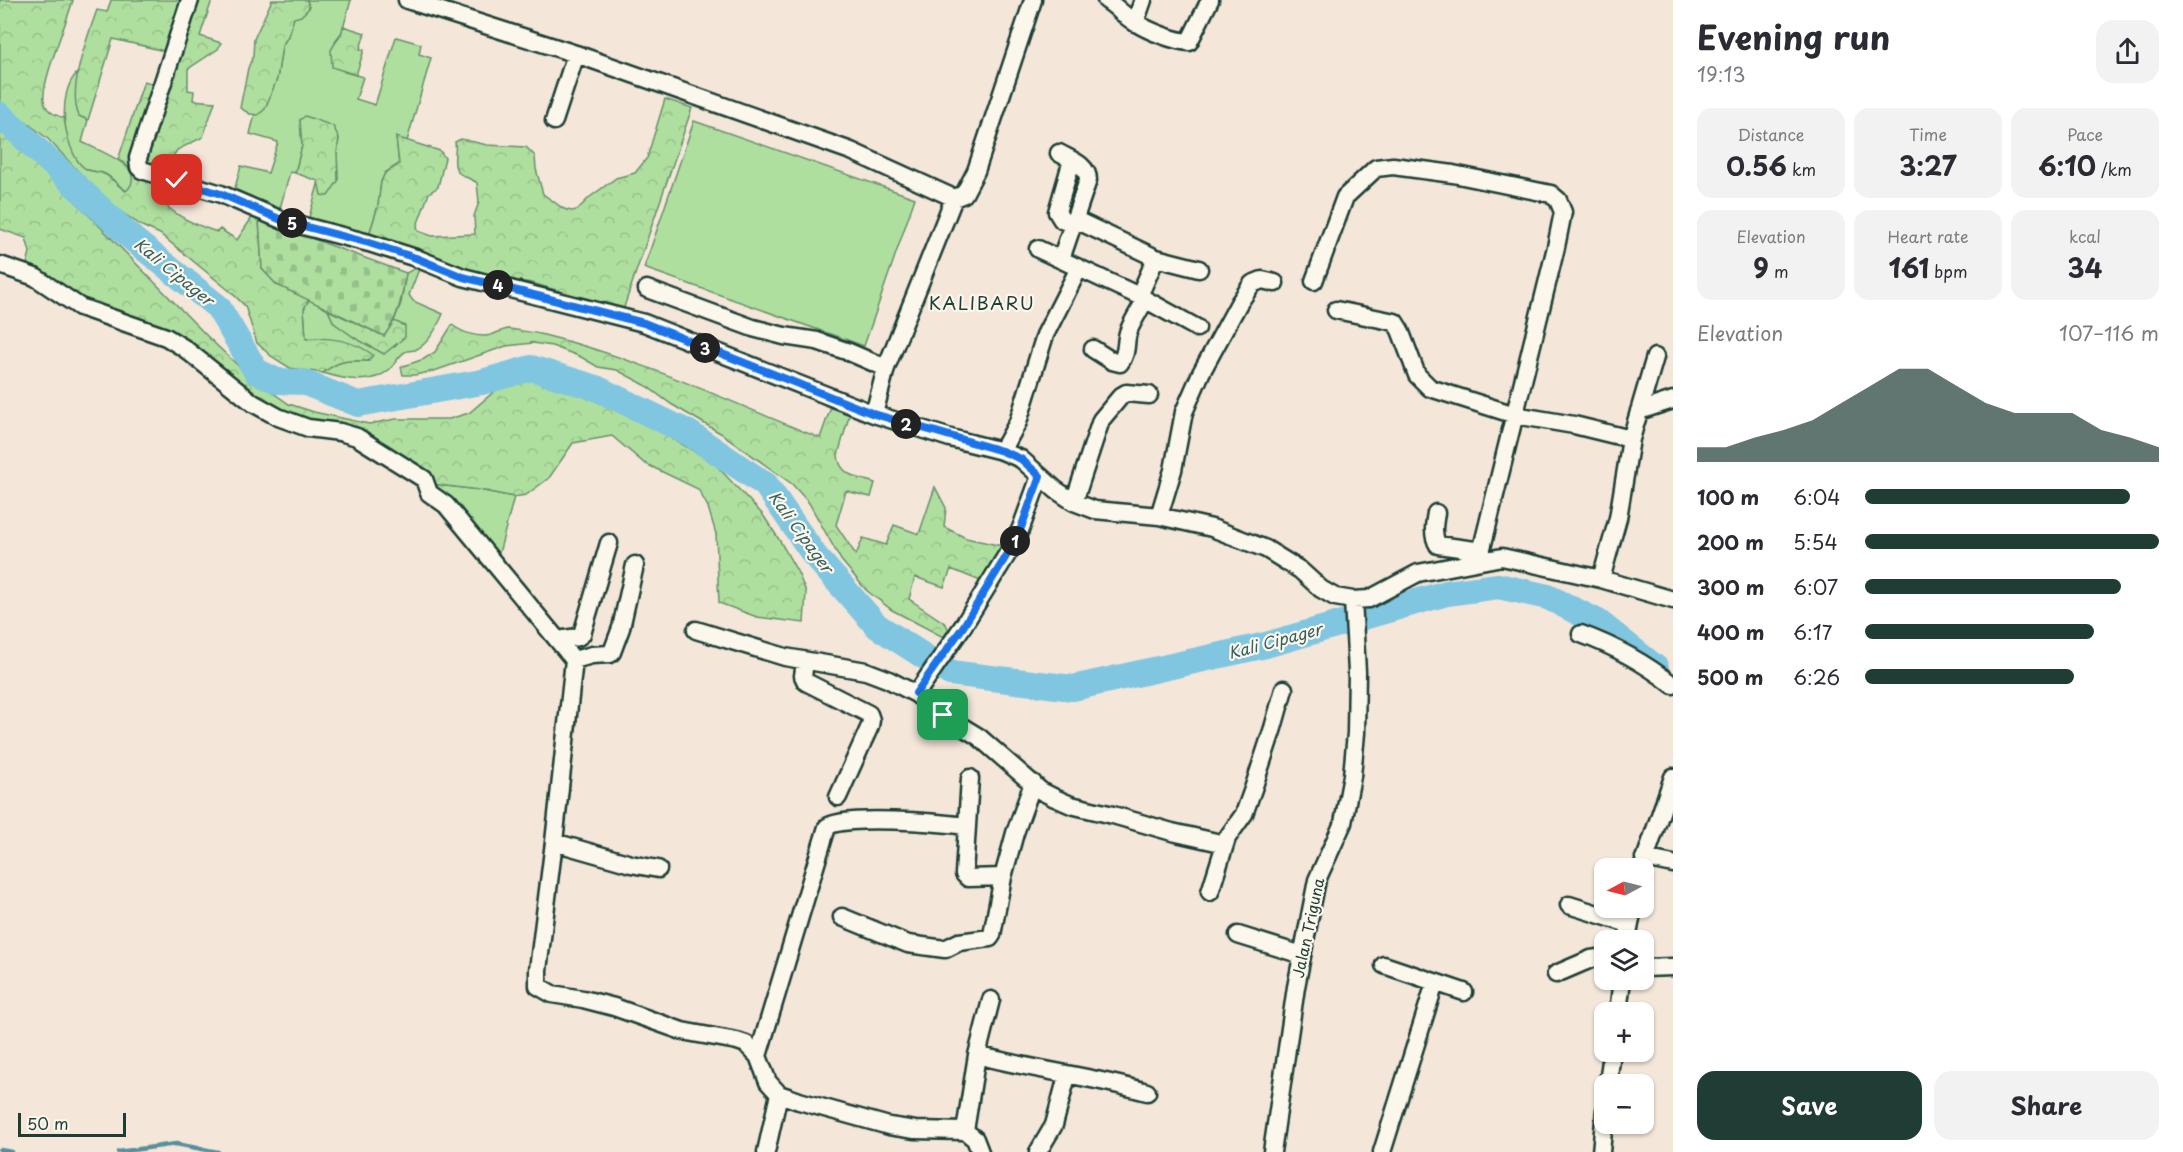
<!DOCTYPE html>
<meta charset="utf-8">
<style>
body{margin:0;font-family:"Playpen Sans",sans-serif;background:#f2f2f3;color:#2b2b33;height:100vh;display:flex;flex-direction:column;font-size:22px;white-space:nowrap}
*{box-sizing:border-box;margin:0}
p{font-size:20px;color:#7c7c81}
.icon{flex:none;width:33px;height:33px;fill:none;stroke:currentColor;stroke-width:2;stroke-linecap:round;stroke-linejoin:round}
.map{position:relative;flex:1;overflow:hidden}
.side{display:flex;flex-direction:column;background:#fff;width:510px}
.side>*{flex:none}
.needle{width:39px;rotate:263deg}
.fabs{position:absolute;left:1594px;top:858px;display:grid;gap:12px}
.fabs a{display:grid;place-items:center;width:60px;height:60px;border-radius:12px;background:#fff;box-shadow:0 2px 4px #0004;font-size:30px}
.scale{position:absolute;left:18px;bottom:15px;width:108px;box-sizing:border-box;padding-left:6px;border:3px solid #1f3d34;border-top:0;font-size:16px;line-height:21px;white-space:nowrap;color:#1f3d34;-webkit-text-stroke:4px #fbf7ec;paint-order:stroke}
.pin{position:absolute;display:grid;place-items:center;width:51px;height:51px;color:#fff;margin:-26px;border-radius:12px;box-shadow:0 3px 9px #0006}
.km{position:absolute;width:30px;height:30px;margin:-15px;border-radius:50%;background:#222;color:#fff;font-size:16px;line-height:30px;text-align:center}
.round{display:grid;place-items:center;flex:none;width:63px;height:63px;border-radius:18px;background:#f2f2f3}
.overview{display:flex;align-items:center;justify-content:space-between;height:102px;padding:0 24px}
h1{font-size:33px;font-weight:700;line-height:45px}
.stats{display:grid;grid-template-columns:repeat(3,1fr);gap:9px;height:102px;padding:6px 24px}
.stats div{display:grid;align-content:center;border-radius:15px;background:#f2f2f3;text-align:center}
.stats b{font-size:26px;font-weight:700}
.stats small{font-size:16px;font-weight:400}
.stats p{font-size:16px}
.chart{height:168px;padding:12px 24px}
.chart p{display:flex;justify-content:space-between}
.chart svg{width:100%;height:108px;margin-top:6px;fill:#1f3d34;opacity:.7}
.cta{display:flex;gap:12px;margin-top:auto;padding:12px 24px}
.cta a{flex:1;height:69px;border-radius:18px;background:#1f3d34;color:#fff;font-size:24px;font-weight:700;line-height:69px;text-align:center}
.cta a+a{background:#f2f2f3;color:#2b2b33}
ul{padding:0 24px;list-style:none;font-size:20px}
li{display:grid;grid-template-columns:96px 72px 1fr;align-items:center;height:45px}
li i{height:15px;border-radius:8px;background:#1f3d34}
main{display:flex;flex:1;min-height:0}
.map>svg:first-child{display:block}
</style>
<main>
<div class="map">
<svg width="1673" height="1152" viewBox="0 0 1673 1152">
<defs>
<pattern id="forest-crowns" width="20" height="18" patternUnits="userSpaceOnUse" patternTransform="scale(1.5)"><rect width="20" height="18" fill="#afdf9f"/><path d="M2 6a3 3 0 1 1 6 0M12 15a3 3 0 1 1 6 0" fill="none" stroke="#96c08a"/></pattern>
<pattern id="cemetery-stones" width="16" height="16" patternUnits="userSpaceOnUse" patternTransform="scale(1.5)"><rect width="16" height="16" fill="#afdf9f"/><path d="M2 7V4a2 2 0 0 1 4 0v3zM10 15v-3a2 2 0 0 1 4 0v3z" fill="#96c08a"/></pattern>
</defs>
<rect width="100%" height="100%" fill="#f4e7da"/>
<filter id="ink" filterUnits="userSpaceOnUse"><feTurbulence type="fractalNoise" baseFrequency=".0167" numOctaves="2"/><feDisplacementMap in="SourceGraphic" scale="12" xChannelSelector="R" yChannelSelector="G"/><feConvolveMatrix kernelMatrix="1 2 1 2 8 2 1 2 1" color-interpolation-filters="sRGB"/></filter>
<g filter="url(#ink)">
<path fill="#afdf9f" stroke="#678e6a" stroke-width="1.5" d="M307 0H351L342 32 335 41 344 72 363 77 356 99 375 105 396 37 421 44 419 54 431 58 407 141 396 137 399 164 385 173 381 182 378 206 368 238 308 221 319 181 321 194 338 181 337 152 339 138 300 120 302 146 295 173 290 172 279 212 233 195 241 166 268 173 278 142 250 134 255 114H258L277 79 282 46 288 36 294 17 309 8Z
M77 73 79 116 88 120 82 142C98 151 150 167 127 191 119 187 113 178 105 174 98 170 89 173 83 167 62 149 57 92 77 73Z
M694 121 915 198 864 346 644 268Z
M416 268 419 269 409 295 413 301 443 314C437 327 429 344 415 350 412 351 408 350 405 352 399 355 395 364 390 369 372 386 343 379 323 373 338 360 349 360 368 361 346 345 335 335 306 339L304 309 309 299 328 310 334 323 370 346 395 347 404 326 394 321 401 303 406 273Z
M431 484 479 490 514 497 498 557Z"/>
<path fill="url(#forest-crowns)" stroke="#678e6a" stroke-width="1.5" d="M0 0H73C67 22 41 82 44 100 45 111 55 115 64 118 66 132 72 162 86 169 91 172 98 171 104 174 112 177 118 187 126 191 138 181 131 165 118 160L144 81 157 85 132 165 157 181 154 190C166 213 193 224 217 232L220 229 237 240 253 216 259 219 262 269 277 285 309 299 304 309 306 339C329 336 355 341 373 355L368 361C349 360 338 360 323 373L290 368 271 356 257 343 245 306 231 292 160 234 142 226 108 203 48 139 0 102Z
M111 0H185L169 52 113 39 88 120 79 116C67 89 87 38 97 10L107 12Z
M193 0H212L200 36 221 43 218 49 188 69V90L194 91 193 100 215 102 203 137 177 150 163 172 141 162Z
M272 0H307L309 8 301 16 294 18 288 36 282 46 277 79 265 109 258 115 250 114 240 108 248 68 253 56 254 39Z
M343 26 365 33 360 49 364 50 356 75 332 67 331 50 342 32Z
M665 99 692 108 623 310 532 283 476 275 368 238 378 206 381 182 385 173 399 164 396 137 440 151 445 158 438 187 429 193 417 226 418 231 432 236 475 234 474 216 479 202 477 183C472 179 464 177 459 173 451 165 457 152 455 142L461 139 487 145 526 147 535 156 536 169 543 194 564 209 571 211 577 210 590 197 616 178 635 173 647 158Z
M305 116 333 126 339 138 337 152 338 181 328 196 321 195 318 181 295 173 302 146 300 120Z
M0 125 19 141 75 201 210 339 249 376 289 404 314 412 369 424 396 419H449L469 413 496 390 523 378 547 380 585 393 627 412 714 463 763 515 780 541 798 573 806 592 804 623 757 617 719 603 716 534 708 507 698 489 644 463 612 436 573 443 549 478 526 495 514 497 479 490 431 484 316 424 266 404 202 357 83 304 26 268 30 252 26 238 0 229Z
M328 310 384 336 394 321 405 326V337L384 354 355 338 334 323Z
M452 325C463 333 478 338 491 335 497 333 502 330 508 329 511 329 536 333 540 334 637 357 727 401 820 438L831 407 850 413 838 455C839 476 860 478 875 483L871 497 846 491 836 525 856 555 863 538 886 545 894 525 919 534 935 487 946 508 944 527 966 538 1007 547 983 582 951 569 944 587 915 577 909 599 946 624 951 636 945 638 892 610 866 590 841 560 809 503 792 484 722 434 671 404 645 385 617 370 598 367 581 357 552 346 533 343 506 346 434 371 415 375H403L401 367 424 359 435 352Z"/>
<path fill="url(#cemetery-stones)" stroke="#678e6a" stroke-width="1.5" d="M259 219 406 273C402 296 399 317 384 336L277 285 262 269Z"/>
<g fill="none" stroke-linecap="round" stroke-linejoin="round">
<path stroke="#598f9c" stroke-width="4.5" d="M0 1150 12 1152
M118 1152 176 1144 218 1152"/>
<path stroke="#80c6e1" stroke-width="26" d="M0 115 135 241 218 307 256 371 277 381 303 382 358 404 482 382 531 368 596 388 689 433 766 485 815 556 877 626 950 673 1073 688 1266 645 1447 593 1498 586 1548 597 1598 622 1656 668"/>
<defs>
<path id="minor" d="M190 0 138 158 139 167 142 170 221 194 284 221 369 243 416 258 463 277 644 323 874 414 950 438 1002 451 1021 459 1056 490 1074 502 1095 510 1159 516 1212 528 1266 549 1300 570 1321 589 1335 597 1353 600 1369 599 1418 573 1502 557 1601 579 1673 600
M407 0 576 54 851 151 954 198
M1106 0C1117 7 1125 17 1136 23 1149 31 1174 41 1189 42L1210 0
M1135 23 1143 0
M554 121 576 54
M1059 153C1071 160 1088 165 1088 180L1061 259
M1072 160 1057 212 1062 220 1074 225
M1076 220 1156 258 1199 269
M1038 249 1139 296 1197 328
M0 265 35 277 80 307 166 337 184 348 253 403 278 417 308 428 340 432 357 437 424 479 429 493 446 505 574 660 554 842 538 970V986L552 994 583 999 614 1007 682 1031 737 1041 746 1044 758 1056
M1314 281 1345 197 1376 168 1393 166 1453 174 1551 194 1558 200 1563 212 1556 247 1479 560
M647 289 753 328 784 336 817 341 849 352 886 368
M1139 296 1156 258
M1336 310 1395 322 1400 330 1417 375 1430 388 1515 415 1574 425 1631 439
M1093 349 1112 361 1120 363C1129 351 1124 341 1129 330 1133 320 1140 310 1145 300
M1639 411 1673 400
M874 414 886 368 954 198 964 194 976 171 1033 0
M1002 451 1018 422 1045 335 1079 268
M1074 502 1101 420 1121 396 1126 393 1149 395
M1436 513C1434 525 1432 535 1438 545L1482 551
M1159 516 1173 470 1184 412 1201 373 1239 303 1252 284 1262 280 1275 283
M1601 579 1618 518 1631 439 1655 357
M696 630 785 657 866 671 887 679 916 694 943 715 979 737 1041 791 1055 798 1071 805 1113 815 1172 832 1225 844
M1581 634C1614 646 1646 664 1673 685
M558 640 578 637 582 634 609 543
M574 660 592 655 610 654 612 652 621 628 635 565
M805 662 803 676 806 682 869 714 871 720 870 726 838 797
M916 694 963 626 1013 545 1021 528 1040 476
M970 778 964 874 968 878 1003 877
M967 826C943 823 842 814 827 827L758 1056 768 1082 779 1094 799 1101 889 1126 915 1130 965 1131 975 1139 980 1152
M554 842 631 864 658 869
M1644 858 1673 864
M1642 868 1673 777
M1210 892 1227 838 1244 814 1253 789 1273 728 1284 689
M1569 905 1629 924
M842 917 908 944 945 949 959 942 990 938 992 935 1003 877 1015 833 1033 783
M1238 935 1302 955
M1627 940 1633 908
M1384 965 1464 992
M1644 968 1673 967
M1556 974 1591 959 1605 957
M1618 1012 1622 980
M977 1055C1033 1070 1091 1076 1147 1092
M1608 1084 1612 1052
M965 1131 977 1055 991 1000
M766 1152 779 1094
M1038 1152 1054 1125 1067 1076
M1272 1152 1296 987 1317 880 1343 823 1352 776 1356 733 1357 672 1353 600
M1382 1152 1435 983
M1601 1152 1605 1110"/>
</defs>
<use href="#minor" stroke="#1f3d34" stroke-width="21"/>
<use href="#minor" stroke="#fbf7ec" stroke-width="16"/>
</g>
</g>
<g fill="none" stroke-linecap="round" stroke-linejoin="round" filter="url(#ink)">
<defs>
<path id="route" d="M177 180 221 194 284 221 369 243 416 258 463 277 644 323 874 414 1002 451 1021 459 1040 476 1021 528 1013 545 963 627 916 693 943 715"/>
</defs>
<use href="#route" stroke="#fff" stroke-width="12"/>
<use href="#route" stroke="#1a73e8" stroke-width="8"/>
</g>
<g text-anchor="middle" stroke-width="4.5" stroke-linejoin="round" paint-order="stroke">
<g font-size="15" fill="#1f3d34" stroke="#fbf7ec">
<text transform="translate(1309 928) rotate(-78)" y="5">Jalan Triguna</text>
</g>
<g font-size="16" font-style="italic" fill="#375f5f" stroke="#fbf7ec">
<text transform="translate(174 272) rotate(39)" y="6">Kali Cipager</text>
<text transform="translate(801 532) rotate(54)" y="6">Kali Cipager</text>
<text transform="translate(1275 641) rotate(-15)" y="6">Kali Cipager</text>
</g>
<g font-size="18" letter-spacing="1.5" fill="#1f3d34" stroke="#fbf7ec">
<text x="982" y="310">KALIBARU</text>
</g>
</g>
</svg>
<div class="fabs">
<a><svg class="needle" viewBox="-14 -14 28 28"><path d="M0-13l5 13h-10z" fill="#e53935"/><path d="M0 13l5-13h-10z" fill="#7c7c81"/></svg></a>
<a><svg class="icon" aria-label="layers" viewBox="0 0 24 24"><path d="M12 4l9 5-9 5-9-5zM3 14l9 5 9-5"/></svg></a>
<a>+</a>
<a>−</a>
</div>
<div class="scale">50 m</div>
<div class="pin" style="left:943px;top:715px;background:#1e9e55"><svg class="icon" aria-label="arrive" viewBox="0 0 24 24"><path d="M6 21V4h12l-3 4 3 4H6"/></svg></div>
<div class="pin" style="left:177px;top:180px;background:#d93025"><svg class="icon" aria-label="check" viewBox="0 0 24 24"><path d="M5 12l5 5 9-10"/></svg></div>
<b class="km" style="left:1015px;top:541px">1</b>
<b class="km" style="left:906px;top:424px">2</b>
<b class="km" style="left:705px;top:348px">3</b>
<b class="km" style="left:498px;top:285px">4</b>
<b class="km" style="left:292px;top:223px">5</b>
</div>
<section class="side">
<div class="overview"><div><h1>Evening run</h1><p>19:13</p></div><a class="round"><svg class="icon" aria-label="share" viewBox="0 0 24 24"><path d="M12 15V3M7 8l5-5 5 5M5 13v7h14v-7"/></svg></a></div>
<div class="stats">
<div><p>Distance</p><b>0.56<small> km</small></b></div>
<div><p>Time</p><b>3:27</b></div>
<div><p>Pace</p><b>6:10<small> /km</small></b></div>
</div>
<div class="stats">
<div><p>Elevation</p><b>9<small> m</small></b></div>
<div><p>Heart rate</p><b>161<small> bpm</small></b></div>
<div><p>kcal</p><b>34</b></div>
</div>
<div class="chart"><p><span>Elevation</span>107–116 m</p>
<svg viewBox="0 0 160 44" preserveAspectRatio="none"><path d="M0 44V38L10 38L20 34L30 31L40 27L50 20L60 13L70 6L80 6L90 13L100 20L110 24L120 24L130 24L140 31L150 34L160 38V44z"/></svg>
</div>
<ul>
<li><b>100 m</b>6:04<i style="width:90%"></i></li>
<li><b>200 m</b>5:54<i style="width:100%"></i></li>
<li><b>300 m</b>6:07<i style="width:87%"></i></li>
<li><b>400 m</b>6:17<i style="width:78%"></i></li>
<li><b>500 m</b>6:26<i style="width:71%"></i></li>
</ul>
<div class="cta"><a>Save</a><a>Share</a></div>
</section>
</main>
